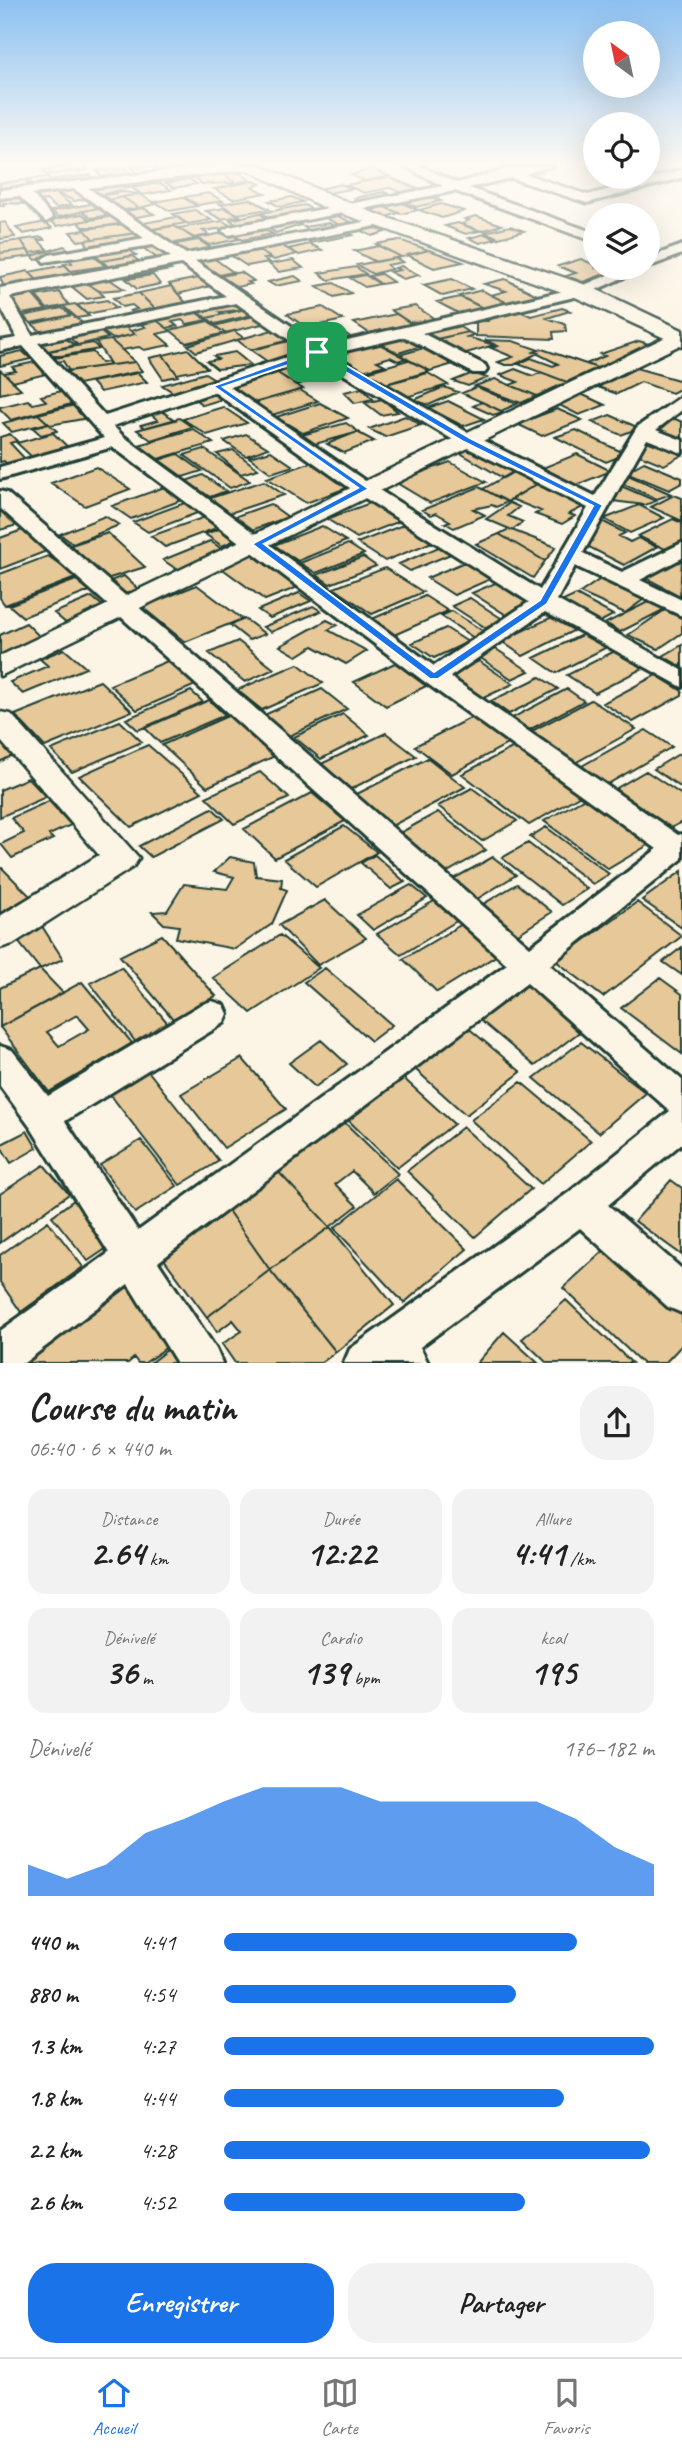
<!DOCTYPE html>
<html lang="fr">
<meta charset="utf-8">
<style>
body{margin:0;font-family:Caveat,sans-serif;background:#f2f2f2;color:#222;height:100vh;display:flex;flex-direction:column;font-size:26px;white-space:nowrap}
*{box-sizing:border-box;margin:0}
p{font-size:23px;color:#767676}
.icon{flex:none;width:38px;height:38px;fill:none;stroke:currentColor;stroke-width:2;stroke-linecap:round;stroke-linejoin:round}
.map{position:relative;height:1363px;overflow:hidden}
.drawer{display:flex;flex-direction:column;background:#fff;flex:1}
.drawer>*{flex:none}
.needle{width:46px;rotate:327deg}
.fabs{position:absolute;left:583px;top:21px;display:grid;gap:14px}
.fabs a{display:grid;place-items:center;width:77px;height:77px;border-radius:50%;background:#fff;box-shadow:0 7px 28px #0002;font-size:35px}
.pin{position:absolute;display:grid;place-items:center;width:60px;height:60px;color:#fff;margin:-30px;border-radius:14px;box-shadow:0 4px 10px #0006}
.round{display:grid;place-items:center;flex:none;width:74px;height:74px;border-radius:28px;background:#f2f2f2}
.overview{display:flex;align-items:center;justify-content:space-between;height:119px;padding:0 28px}
h1{font-size:38px;font-weight:700;line-height:52px}
.stats{display:grid;grid-template-columns:repeat(3,1fr);gap:10px;height:119px;padding:7px 28px}
.stats div{display:grid;align-content:center;border-radius:18px;background:#f2f2f2;text-align:center}
.stats b{font-size:35px;font-weight:700}
.stats small{font-size:19px;font-weight:400}
.stats p{font-size:19px}
.chart{height:196px;padding:14px 28px}
.chart p{display:flex;justify-content:space-between}
.chart svg{width:100%;height:126px;margin-top:7px;fill:#1a73e8;opacity:.7}
.button{display:flex;gap:14px;margin-top:auto;padding:14px 28px}
.button a{flex:1;height:80px;border-radius:28px;background:#1a73e8;color:#fff;font-size:28px;font-weight:700;line-height:80px;text-align:center}
.button a+a{background:#f2f2f2;color:#222}
ul{padding:0 28px;list-style:none;font-size:23px}
li{display:grid;grid-template-columns:112px 84px 1fr;align-items:center;height:52px}
li i{height:18px;border-radius:9px;background:#1a73e8}
.dock{display:flex;justify-content:space-around;align-items:center;height:98px;border-top:2px solid #e0e0e0;background:#fff;font-size:19px;color:#767676}
.dock a{display:grid;justify-items:center;gap:4px}
.dock .on{color:#1a73e8}
.map>svg:first-child{display:block}
</style>
<div class="map">
<svg width="682" height="1363" viewBox="0 0 682 1363">
<rect width="100%" height="100%" fill="#fcf5e5"/>
<filter id="ink" filterUnits="userSpaceOnUse"><feTurbulence type="fractalNoise" baseFrequency=".0143" numOctaves="2"/><feDisplacementMap in="SourceGraphic" scale="14" xChannelSelector="R" yChannelSelector="G"/><feConvolveMatrix kernelMatrix="1 2 1 2 8 2 1 2 1" color-interpolation-filters="sRGB"/></filter>
<g filter="url(#ink)">
<path fill="#e7c899" stroke="#1f3d34" stroke-width="2" fill-rule="evenodd" d="M83 165 88 170 46 175 42 170Z
M153 165 160 172 138 175 131 167Z
M125 168 133 177 104 180 96 171Z
M372 169 389 176 365 181 351 175Z
M236 170 250 180 235 183 222 172Z
M222 172 235 183 202 184 193 175Z
M91 175 95 180 58 184 54 179Z
M48 177 54 183 33 185 28 179Z
M389 177 420 190 402 193 390 188 364 193 346 185Z
M189 179 197 184 174 188 166 183Z
M26 180 30 186 0 189V183Z
M254 181 260 184 253 187 265 193 233 199 214 189Z
M141 182 144 184 97 196 90 189Z
M160 183 171 190 142 195 132 188Z
M341 184 351 189 328 193 319 189Z
M76 189 91 198 74 201 55 192Z
M124 192 139 194 104 201 97 196Z
M384 192 395 197 365 203 355 198Z
M55 193 72 205 56 208 46 200 38 201 32 197Z
M209 193 223 201 198 205 184 197Z
M139 194 156 204 139 208 122 197Z
M20 195 27 204 3 203 4 206H0V197Z
M429 196 441 201 416 207 402 202Z
M122 197 139 208 118 211 104 201Z
M182 197 197 206 170 211 155 202Z
M292 197 303 202 280 207 269 201Z
M250 199 269 209 238 214 220 204Z
M96 203 102 207 58 217 52 211Z
M402 203 418 210 401 214 385 207Z
M441 204 464 211 442 218 419 210Z
M304 205 318 212 275 220 261 213Z
M106 207 115 214 91 218 82 211Z
M384 207 399 213 386 217 371 210Z
M143 208 154 214 131 218 120 212Z
M225 208 240 216 221 219 206 211Z
M195 210 211 220 188 224 173 214Z
M259 213 269 220 237 225 230 220Z
M82 214 90 220 57 226 50 220Z
M115 216 126 223 98 227H83L78 222Z
M338 216 355 224 343 227 326 218Z
M476 216 502 225 481 231 462 224 469 220 465 219Z
M176 217 186 223 147 230 138 224Z
M223 221 233 227 203 231 209 235 193 238 178 228Z
M293 221 301 225 276 233 265 227Z
M5 222 15 237 0 239V223Z
M45 222 52 228 24 234 16 228Z
M329 223 337 227 312 232 304 227Z
M458 223 479 231 466 234 445 226Z
M125 224 137 233 93 239 84 229Z
M174 226 196 239 170 244 148 230Z
M372 226 385 232 372 236 357 229Z
M510 226 524 231 499 238 485 232Z
M259 227 273 234 242 240 229 233Z
M85 230 93 239 78 241 70 232Z
M345 231 353 235 311 243 303 239Z
M227 232 239 239 209 245 198 238Z
M137 233 147 240 90 250 85 240Z
M485 234 496 239 480 243 469 238Z
M42 237 45 240H38L48 250 30 253 21 240Z
M21 240 27 250 0 253V243Z
M198 240 216 251 188 256 171 245Z
M399 240 429 250 401 257 376 244Z
M151 243 169 256 157 258 143 248 130 251 126 248Z
M277 243 297 254 274 260 253 247Z
M310 244 322 250 299 255 288 249Z
M64 246 74 253 36 260 32 256Z
M379 246 401 257 376 262 354 251Z
M125 247 136 255 102 261 91 253Z
M254 248 271 258 264 259 269 262 247 266 227 253Z
M27 250 32 256 0 260V253Z
M429 250 463 262 434 268 407 255Z
M92 254 105 266 71 271 64 264 72 263 69 259Z
M132 256 144 265 113 271 102 261Z
M212 257 233 272 214 276 193 261Z
M395 258 403 262 387 265 392 269 373 274 357 265Z
M581 259 595 265V268L610 272 583 282 566 276 576 273 558 266Z
M293 260 303 268 279 272 269 264Z
M65 265 78 279 42 285 29 272Z
M165 266 171 270 125 278 121 275Z
M401 266 419 275 403 279 390 272 400 270 395 268Z
M356 267 366 274 329 280 319 273Z
M28 271 42 285 6 292 0 277Z
M241 272 254 281 248 282 251 284 232 288 216 277Z
M381 274 393 282 381 284 369 276Z
M153 275 160 284 137 289 126 279Z
M365 275 380 284 365 287 350 278Z
M295 276 302 281 275 286 268 282Z
M198 278 210 286 178 294 169 284Z
M109 279 124 289 99 291 87 283Z
M452 279 472 289 443 296 423 285Z
M505 279 541 297 510 304 491 295 506 291 484 284Z
M87 283 99 291 104 296 87 299 71 286Z
M334 283 351 293 334 297 317 286Z
M171 286 189 306 158 312 139 293Z
M482 290 491 295 510 304 483 308 459 296Z
M30 292 46 310 22 314 9 295Z
M59 292 69 305 47 309 36 296Z
M139 293 158 312 138 317 130 311 137 309 132 305 122 307 113 298Z
M460 297 483 308 486 310 458 313 437 302Z
M107 300 117 308 87 314 77 305Z
M232 300 246 309 220 312 224 314 207 318 193 309Z
M75 304 89 316 77 318 63 306Z
M415 306 438 321 409 322 391 310Z
M323 307 343 320 306 328 287 314Z
M62 308 71 315 31 323 23 316Z
M562 308 570 311 547 318 565 324 566 331 553 332 554 339 476 336V321H488L489 316H502L503 312H522L531 316Z
M191 309 207 320 187 324 182 320 172 322 177 326 167 328 152 317Z
M246 309 255 314 215 324 207 318Z
M396 314 412 324 369 333 354 323Z
M72 315 84 324 43 333 32 324Z
M254 316 266 323 225 333 214 326Z
M156 320 171 331 157 334 170 345 144 350 139 347 122 350 111 340 135 334 131 331 145 327 139 323Z
M208 321 225 333 186 343 170 330Z
M451 322 468 332 433 340 416 331Z
M121 324 135 334 113 339 100 330Z
M96 328 108 338 78 345 66 335Z
M319 328 327 333 340 330 352 338 330 343 315 342 302 333Z
M276 329 293 339 250 350 237 340Z
M234 331 244 338 196 352 188 345Z
M399 332 425 345 398 353 373 339Z
M468 332 474 335 467 337 494 345 463 354 437 339Z
M63 337 75 345 48 351 40 342Z
M111 340 122 350 135 362 111 365 96 342Z
M293 340 310 351 268 362 251 350Z
M372 340 406 358 398 361 390 357 377 361 385 365 363 371 329 352Z
M485 340 513 341 539 350 534 352 538 353 514 365H505L498 362 513 357 491 348 498 346Z
M639 341 649 344 619 363 613 361 597 368 586 364 605 356 600 354Z
M93 343 99 349 61 356H54L49 351Z
M427 347 460 362 430 371 399 355Z
M188 349 207 368 177 374 163 355Z
M542 349 586 364 597 368 567 382 518 364 531 358 553 366 558 364 534 352Z
M22 351 31 359 0 366V356Z
M93 352 101 363 107 362 111 365 69 371 63 361 57 362 54 358Z
M235 352 251 365 217 369 207 361 218 359 214 356Z
M163 355 177 374 178 376 163 379 149 358Z
M321 357 329 362 323 363 327 366 315 369 303 362Z
M408 360 430 371 382 385 363 373Z
M35 362 46 374 13 382 4 373 16 371 12 367Z
M135 362 142 371 79 384 66 371Z
M295 367 314 380 296 385 276 372Z
M636 368 682 381V388L672 393 641 382 617 394 598 387Z
M515 369 533 376 541 372 567 382 537 396 510 385 518 382 500 375Z
M0 370 4 373 21 389 0 394Z
M276 372 303 389 254 403 229 386Z
M138 373 147 382 100 392 91 382Z
M205 373 221 383 179 396 162 385Z
M428 373 448 385 406 397 386 384Z
M473 373 487 378 468 386 453 381Z
M495 379 510 385 537 396 521 403 475 386Z
M444 387 458 392 429 405 414 400Z
M477 387 507 400 517 404 501 411 462 393Z
M362 388 373 399 355 403 344 392Z
M300 390 318 401 272 415 254 403Z
M61 391 75 403 11 420 0 409V407L28 400 33 404 46 401 41 396Z
M218 393 226 398 203 405 196 400Z
M581 394 605 405 579 415 555 403Z
M382 399 398 412 381 415 365 403Z
M448 401 484 419 463 426 428 408Z
M482 402 503 412 493 415 473 406Z
M320 403 348 418 303 433 276 417Z
M75 405 88 418 50 425 38 414Z
M223 407 247 423 207 435 183 419Z
M557 409 582 420 542 436 517 424Z
M162 411 175 420 145 428 141 425 158 420 150 414Z
M38 414 48 423 12 432 3 423Z
M610 415 639 428 621 435 592 422Z
M405 416 421 425 385 437 369 429Z
M179 418 192 427 151 440 137 430Z
M673 418 682 422V441L651 429Z
M346 423 359 432 315 444 302 435Z
M49 424 57 431 41 435 33 428Z
M193 429 213 443 158 459 139 445Z
M576 430 626 454 606 462 555 437Z
M357 432 374 441 344 453 327 444Z
M53 433 69 448 33 458 17 443Z
M10 434 17 441 10 443 27 461 9 466 4 461 0 462V437Z
M246 434 268 448 246 456 224 441Z
M648 439 682 452V455L664 465 635 453Z
M471 443 517 470 503 478 455 450Z
M204 449 250 481 230 488 184 455Z
M233 450 258 469 241 474 217 454Z
M271 451 293 466 271 473 249 457Z
M178 454 202 471 183 477 159 460Z
M577 454 611 471 574 486 540 469Z
M312 462 352 486 306 503 267 478Z
M450 462 486 482 430 503 395 482Z
M644 462 682 478V483L669 490 626 472Z
M96 467 130 489 85 506 51 483Z
M517 470 540 482 507 502 483 489Z
M203 475 226 491 210 497 186 481Z
M628 475 671 494 657 499 623 484Z
M264 481 284 495 230 513 210 498Z
M537 484 589 504 569 514 575 516 562 524 535 514 541 511 511 499Z
M170 485 190 497 131 519 112 506Z
M621 486 656 501 645 505 604 500Z
M479 487 508 502 496 507 492 505 473 509 485 515 454 528 445 523 450 521 436 513 431 515 422 510Z
M674 495 682 498V521L651 507Z
M190 501 205 510 148 532 133 522Z
M370 503 400 521 357 538 327 519Z
M510 503 519 507 508 516 523 522 512 530 486 519Z
M270 504 288 517 252 530 234 517Z
M639 505 664 518 630 533 604 519Z
M0 508 17 525 0 530Z
M105 516 119 525 73 544 60 534Z
M205 517 219 527 165 547 151 536Z
M673 519 682 523V541L665 549 638 536Z
M602 521 625 533 619 536 630 542 638 538 657 547 624 565 585 545Z
M408 523 437 540 385 561 357 543Z
M322 526 346 541 298 561 274 545Z
M28 528 52 549 0 569V538Z
M219 529 235 540 222 546 205 534Z
M509 529 556 547 545 561 499 534Z
M108 533 145 567 103 580 68 546Z
M499 534 545 561 533 578 476 544Z
M210 541 225 551 178 570 163 560Z
M348 544 364 554 316 573 300 563Z
M441 546 453 553 410 571 399 564Z
M251 554 298 587 265 600 220 567Z
M48 556 78 577 5 605 0 598V574Z
M363 557 376 566 330 584 317 575Z
M682 558 680 596 644 577Z
M467 561 495 577 454 595 427 578Z
M385 568 423 592 372 614 334 588Z
M124 576 139 590 125 594 110 581Z
M602 578 647 597 625 613 580 593Z
M76 580 90 591 23 617 9 605Z
M500 581 537 603 508 616 472 593Z
M197 585 242 619 185 642 142 607Z
M299 593 311 601 270 618 258 610Z
M576 595 613 615 598 623 561 602Z
M425 596 448 611 394 635 372 619Z
M92 597 105 608 67 624 54 613Z
M470 598 504 620 486 628 452 606Z
M652 600 667 608 620 632 606 623Z
M313 606 321 611 271 632 263 627Z
M665 610 682 618V633L658 649 628 635Z
M452 611 486 633 474 638 441 616Z
M552 617 575 630 523 656 501 641Z
M245 619 265 634 249 640 230 625Z
M327 620 337 625 328 630 367 651 346 664 313 646 297 656 280 646Z
M26 623 41 638 0 658V635Z
M446 628 468 642 434 658 412 643Z
M588 632 611 645 556 673 534 658Z
M238 641 274 669 245 682 209 653Z
M682 645V667L663 656Z
M621 648 649 665 595 693 567 675Z
M64 649 86 668 23 694 10 682 48 666 40 659Z
M496 649 529 671 512 679 479 657Z
M170 660 198 684 137 710 110 685Z
M479 661 513 684 483 698 450 675Z
M395 663 426 686 386 706 354 682Z
M298 664 323 683 262 710 237 690Z
M656 675 682 691V695L633 722 603 703Z
M540 677 558 689 509 714 491 701Z
M100 681 132 711 45 747 15 715Z
M322 689 347 709 287 737 262 716Z
M567 689 584 701 529 730 512 718Z
M191 691 203 702 138 730 126 719Z
M209 700 225 715 160 743 145 728Z
M591 700 636 729 573 764 528 733Z
M343 714 369 735 321 759 294 737Z
M478 714 515 740 452 774 415 746Z
M230 715 277 755 207 787 162 745Z
M120 721 142 742 72 772 51 750Z
M646 730 672 747 606 785 580 767Z
M386 733 416 756 349 790 319 765Z
M4 743 13 755 0 762V745Z
M148 745 202 792 131 827 79 776Z
M516 746 584 793 529 825 462 774Z
M682 752V788L654 769Z
M428 758 465 787 388 828 351 797Z
M646 771 682 795V822L671 828 615 789Z
M260 772 289 798 234 824 206 797Z
M28 778 46 797 0 817V790Z
M472 788 517 821 482 841 438 806Z
M312 793 345 821 275 858 244 829Z
M590 795 655 841 608 869 544 821Z
M49 801 71 825 49 835 53 839 12 858 1 844 24 833 11 818Z
M212 808 224 819 151 857 139 846Z
M438 812 486 850 444 874 398 834Z
M344 826 377 852 316 887 284 859Z
M546 827 609 874 593 884 530 837Z
M528 843 587 889 562 905 502 858Z
M375 855 405 882 391 889 361 863Z
M230 857 254 862 256 876 282 879 281 888 287 890 272 924 235 949 176 938 179 926 164 924 152 912 167 911 184 884 227 889 234 877 214 872Z
M493 857 516 875 477 899 453 879Z
M2 868 30 896 0 913V869Z
M682 871V928L642 900Z
M517 884 552 912 515 936 480 906Z
M411 885 427 898 373 930 357 915Z
M325 900 366 938 318 965 279 925Z
M436 900 460 919 401 955 377 934Z
M637 902 682 936 603 997 556 961Z
M38 920 63 959 40 969 17 940Z
M464 923 499 954 437 992 403 959Z
M162 935 216 996 173 1019 120 956Z
M280 935 319 968 251 1013 213 978Z
M682 947V975L663 962Z
M121 967 171 1027 138 1045 90 983Z
M325 968 392 1025 371 1041 304 982Z
M40 969 63 993 0 1027V988Z
M524 978 586 1027 535 1066 473 1014Z
M660 978 682 994V1054L621 1008Z
M82 982 132 1043 49 1092 0 1027ZM77 1015 89 1029 59 1046 47 1032Z
M460 1021 521 1072 466 1115 405 1060Z
M321 1040 347 1064 315 1087 289 1063Z
M581 1042 646 1093 599 1133 534 1078Z
M242 1058 286 1109 224 1148 181 1094Z
M145 1067 219 1161 180 1185 106 1089Z
M401 1076 454 1124 397 1168 345 1117Z
M521 1082 591 1141 541 1184 471 1120Z
M340 1118 398 1174 374 1193 352 1171 335 1184 357 1206 330 1227 273 1166Z
M463 1127 531 1189 475 1237 407 1171Z
M27 1131 37 1148 11 1163 0 1145Z
M141 1140 177 1186 135 1213 100 1165Z
M44 1165 69 1194 0 1243V1194Z
M273 1166 330 1227 270 1270 222 1202Z
M396 1179 467 1249 404 1303 334 1228Z
M671 1180 682 1188V1255L635 1221Z
M74 1200 110 1246 88 1261 52 1216Z
M222 1202 270 1270 207 1317 155 1247Z
M48 1221 83 1267 21 1312 0 1282V1255Z
M330 1227 394 1305 336 1352 270 1270Z
M610 1245 682 1310V1345L665 1363H642L563 1288Z
M270 1270 336 1352 321 1363H235L222 1344 242 1331 233 1320 217 1332 207 1317Z
M128 1284 171 1344 145 1363H138L134 1358 128 1363H29L26 1357Z
M566 1300 632 1363H547L522 1339Z
M504 1332 538 1363H477Z
M168 1349 177 1363H150Z"/>
<g fill="none" stroke-linecap="round" stroke-linejoin="round">
<defs>
<path id="minor" d="M223 165H259L253 169 88 188 186 254 381 219 383 222 376 226 195 261 321 346 577 288 625 268H644L587 294 422 333 485 365 487 369 485 373H473L405 337 332 354 474 436 595 496 637 427 682 396V410L656 430 682 440V453L647 439 583 553 622 572 682 543V558L640 580 682 600V616L575 566 557 600 682 670V687L545 612 450 677 678 835 682 834V859L550 965 682 1080V1143L608 1205 682 1269V1313L668 1307 580 1228 420 1347 428 1363H344L350 1349 568 1193 670 1111 527 983 158 1262 216 1349 222 1363H177L128 1284 24 1363H0V1331L109 1253 31 1128 0 1086V1046L12 1050 48 1096 200 1005 212 1001 224 1005 228 1014 224 1023 65 1121 138 1231 507 964 0 508V491L7 493 530 947 657 849 425 682 113 447 0 479V467L104 438 23 346 0 351V341L17 338 0 306V288L171 257 153 245 44 262 42 259 49 255 144 238 74 189 32 194 53 218 46 222 19 196 0 198V190ZM181 264 226 296 32 335 10 297ZM236 303 305 351 105 416 38 343ZM316 358 460 444 588 508 540 590 371 485 230 387ZM214 392 357 493 529 602 434 666 123 436 113 426Z
M402 165H418L457 183 509 169 554 165 525 174 588 195 682 170V178L587 203 511 178 469 188 595 233V242L455 191 229 235 222 231 229 227 443 186Z
M682 245V254L648 267V258Z"/>
<path id="tertiary" d="M682 333V344L0 676V656L672 334Z
M0 712 11 714 139 858 133 867 13 944 0 948V916L99 855 0 740Z"/>
<path id="secondary" d="M238 165H259L376 214 589 286 682 330V346L573 296 321 206Z"/>
</defs>
<use href="#minor" stroke="#1f3d34" stroke-width="6"/>
<use href="#tertiary" stroke="#1f3d34" stroke-width="5"/>
<use href="#secondary" stroke="#1f3d34" stroke-width="5"/>
<use href="#minor" fill="#fcf5e5" fill-rule="evenodd"/>
<use href="#tertiary" fill="#fcf5e5" fill-rule="evenodd"/>
<use href="#secondary" fill="#fcf5e5" fill-rule="evenodd"/>
</g>
</g>
<linearGradient id="sky" x2="0" y2="1"><stop stop-color="#8cc0f1"/><stop offset="0.46" stop-color="#fefaf3"/><stop offset="1" stop-color="#fefaf3" stop-opacity="0"/></linearGradient>
<rect width="682" height="356" fill="url(#sky)"/>
<path fill="#1a73e8" stroke="#fff" stroke-width="2" fill-rule="evenodd" d="M315 350H320L470 438 603 505 547 604 438 679H430L252 544 358 488 213 386ZM317 355 464 442 593 506 540 600 434 672 264 544 369 489 223 387Z"/>
</svg>
<div class="fabs">
<a><svg class="needle" viewBox="-14 -14 28 28"><path d="M0-13l5 13h-10z" fill="#e53935"/><path d="M0 13l5-13h-10z" fill="#767676"/></svg></a>
<a><svg class="icon" aria-label="locate" viewBox="0 0 24 24"><circle cx="12" cy="12" r="6"/><path d="M12 2v4M12 18v4M2 12h4M18 12h4"/></svg></a>
<a><svg class="icon" aria-label="layers" viewBox="0 0 24 24"><path d="M12 4l9 5-9 5-9-5zM3 14l9 5 9-5"/></svg></a>
</div>
<div class="pin" style="left:317px;top:352px;background:#1e9e55"><svg class="icon" aria-label="arrive" viewBox="0 0 24 24"><path d="M6 21V4h12l-3 4 3 4H6"/></svg></div>
</div>
<section class="drawer">
<div class="overview"><div><h1>Course du matin</h1><p>06:40 · 6 × 440 m</p></div><a class="round"><svg class="icon" aria-label="share" viewBox="0 0 24 24"><path d="M12 15V3M7 8l5-5 5 5M5 13v7h14v-7"/></svg></a></div>
<div class="stats">
<div><p>Distance</p><b>2.64<small> km</small></b></div>
<div><p>Durée</p><b>12:22</b></div>
<div><p>Allure</p><b>4:41<small> /km</small></b></div>
</div>
<div class="stats">
<div><p>Dénivelé</p><b>36<small> m</small></b></div>
<div><p>Cardio</p><b>139<small> bpm</small></b></div>
<div><p>kcal</p><b>195</b></div>
</div>
<div class="chart"><p><span>Dénivelé</span>176–182 m</p>
<svg viewBox="0 0 160 44" preserveAspectRatio="none"><path d="M0 44V33L10 38L20 33L30 22L40 17L50 11L60 6L70 6L80 6L90 11L100 11L110 11L120 11L130 11L140 17L150 27L160 33V44z"/></svg>
</div>
<ul>
<li><b>440 m</b>4:41<i style="width:82%"></i></li>
<li><b>880 m</b>4:54<i style="width:68%"></i></li>
<li><b>1.3 km</b>4:27<i style="width:100%"></i></li>
<li><b>1.8 km</b>4:44<i style="width:79%"></i></li>
<li><b>2.2 km</b>4:28<i style="width:99%"></i></li>
<li><b>2.6 km</b>4:52<i style="width:70%"></i></li>
</ul>
<div class="button"><a>Enregistrer</a><a>Partager</a></div>
</section>
<nav class="dock">
<a class="on"><svg class="icon" aria-label="home" viewBox="0 0 24 24"><path d="M3 11l9-7 9 7M6 9v11h12V9"/></svg>Accueil</a>
<a><svg class="icon" aria-label="map" viewBox="0 0 24 24"><path d="M3 6l6-2 6 2 6-2v14l-6 2-6-2-6 2zM9 4v14M15 6v14"/></svg>Carte</a>
<a><svg class="icon" aria-label="saved" viewBox="0 0 24 24"><path d="M7 4h10v16l-5-4-5 4z"/></svg>Favoris</a>
</nav>
